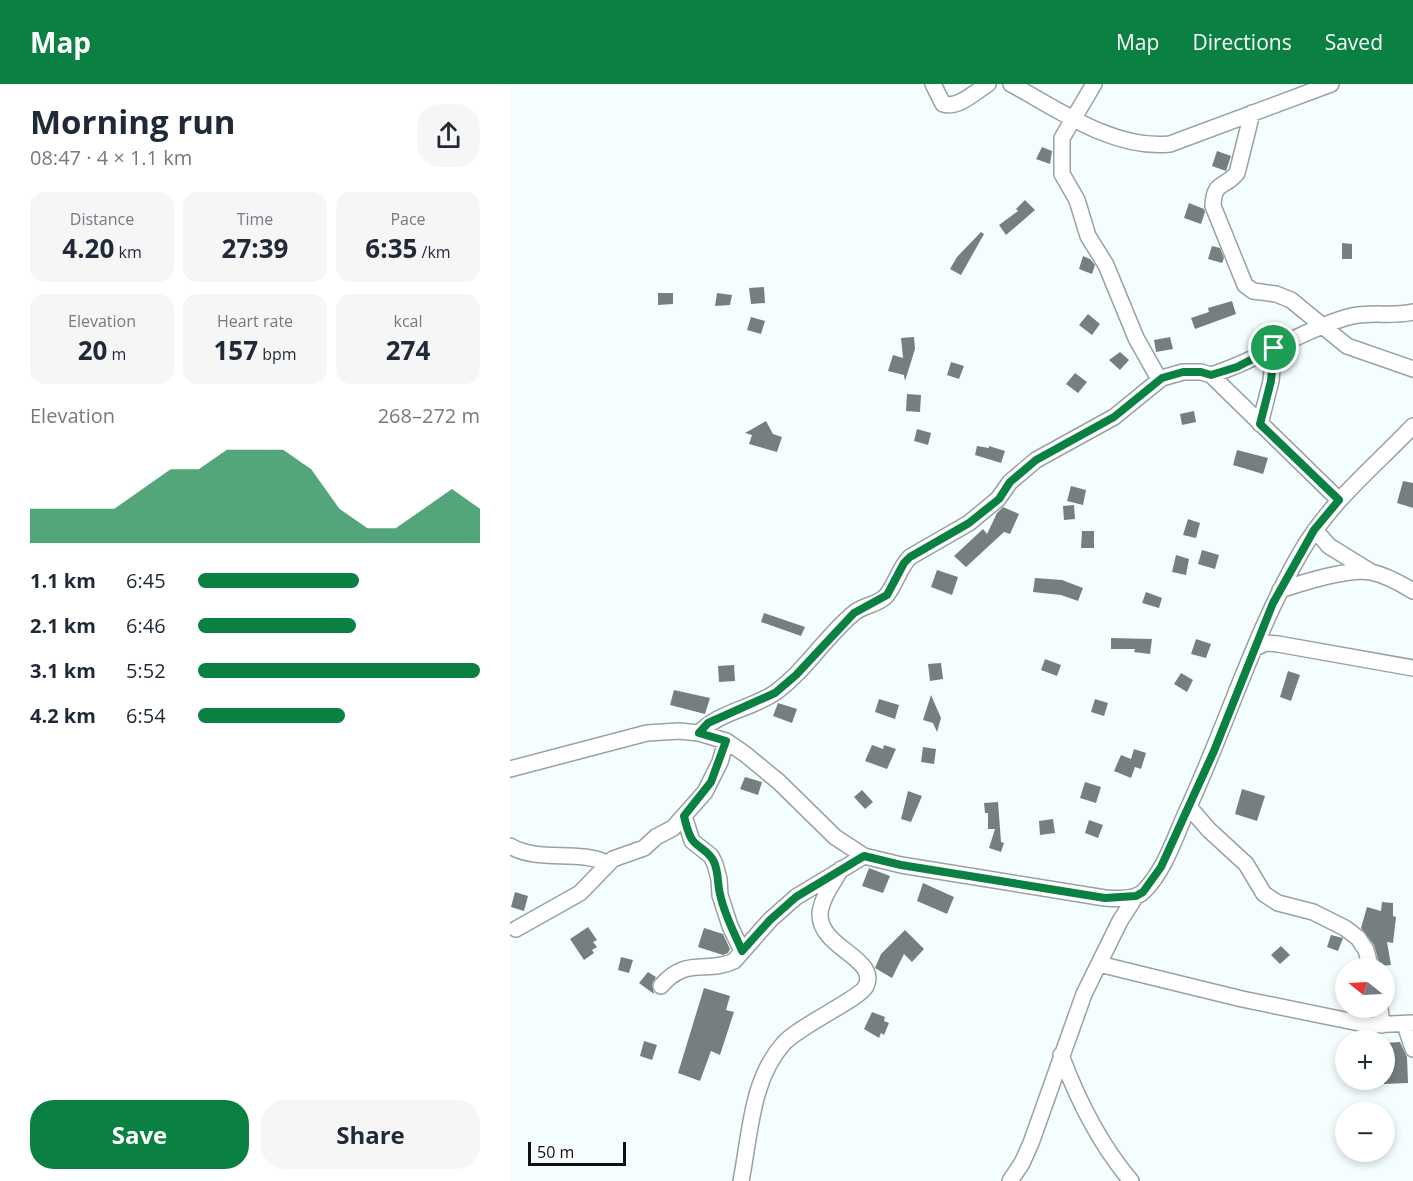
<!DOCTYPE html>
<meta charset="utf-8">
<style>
body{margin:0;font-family:"Open Sans",sans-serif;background:#f6f6f7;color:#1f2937;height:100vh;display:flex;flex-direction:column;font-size:22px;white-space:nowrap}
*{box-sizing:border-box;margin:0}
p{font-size:20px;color:#747a83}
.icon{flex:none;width:33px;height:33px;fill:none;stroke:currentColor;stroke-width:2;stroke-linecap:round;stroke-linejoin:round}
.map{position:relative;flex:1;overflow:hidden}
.drawer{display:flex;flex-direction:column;background:#fff;width:510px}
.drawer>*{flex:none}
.needle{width:39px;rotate:288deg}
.tools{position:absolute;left:825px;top:874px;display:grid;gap:12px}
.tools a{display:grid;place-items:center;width:60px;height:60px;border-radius:50%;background:#fff;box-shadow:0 3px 9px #0003;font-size:30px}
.scale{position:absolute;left:18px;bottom:15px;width:98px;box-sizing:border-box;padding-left:6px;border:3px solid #0e1112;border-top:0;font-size:16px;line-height:21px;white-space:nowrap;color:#0e1112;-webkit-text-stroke:4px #fff;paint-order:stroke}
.pin{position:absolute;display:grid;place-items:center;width:51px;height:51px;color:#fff;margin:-26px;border:3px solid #fff;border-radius:50%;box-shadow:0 2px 6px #0007}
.round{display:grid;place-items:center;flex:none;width:63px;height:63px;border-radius:24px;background:#f6f6f7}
.overview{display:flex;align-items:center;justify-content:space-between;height:102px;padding:0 30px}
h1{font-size:33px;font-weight:700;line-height:45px}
.metrics{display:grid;grid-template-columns:repeat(3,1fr);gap:9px;height:102px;padding:6px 30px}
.metrics div{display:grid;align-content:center;border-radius:15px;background:#f6f6f7;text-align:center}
.metrics b{font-size:26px;font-weight:700}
.metrics small{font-size:16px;font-weight:400}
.metrics p{font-size:16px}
.chart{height:168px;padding:12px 30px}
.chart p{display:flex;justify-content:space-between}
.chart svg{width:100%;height:108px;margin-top:6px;fill:#0b8043;opacity:.7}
.action{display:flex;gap:12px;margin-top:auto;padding:12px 30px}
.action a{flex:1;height:69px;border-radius:24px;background:#0b8043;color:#fff;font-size:24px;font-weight:700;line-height:69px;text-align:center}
.action a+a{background:#f6f6f7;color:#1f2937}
ul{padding:0 30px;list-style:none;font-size:20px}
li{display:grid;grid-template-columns:96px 72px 1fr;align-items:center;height:45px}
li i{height:15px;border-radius:8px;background:#0b8043}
header{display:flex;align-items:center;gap:36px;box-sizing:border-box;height:84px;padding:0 30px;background:#0b8043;color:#fff}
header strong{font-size:28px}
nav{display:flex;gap:33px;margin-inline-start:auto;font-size:21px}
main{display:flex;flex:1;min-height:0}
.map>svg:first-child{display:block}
</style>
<header>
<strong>Map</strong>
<nav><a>Map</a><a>Directions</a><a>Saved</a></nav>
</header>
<main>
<section class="drawer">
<div class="overview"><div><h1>Morning run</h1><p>08:47 · 4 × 1.1 km</p></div><a class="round"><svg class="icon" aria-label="share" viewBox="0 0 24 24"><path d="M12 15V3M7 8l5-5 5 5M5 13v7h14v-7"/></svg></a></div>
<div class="metrics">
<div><p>Distance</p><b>4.20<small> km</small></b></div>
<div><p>Time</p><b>27:39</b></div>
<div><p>Pace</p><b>6:35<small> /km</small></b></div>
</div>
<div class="metrics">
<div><p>Elevation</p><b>20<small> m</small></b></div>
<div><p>Heart rate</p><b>157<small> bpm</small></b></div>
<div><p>kcal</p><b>274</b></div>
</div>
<div class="chart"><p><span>Elevation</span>268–272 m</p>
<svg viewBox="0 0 160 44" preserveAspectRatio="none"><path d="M0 44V30L10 30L20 30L30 30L40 22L50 14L60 14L70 6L80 6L90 6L100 14L110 30L120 38L130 38L140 30L150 22L160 30V44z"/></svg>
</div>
<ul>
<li><b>1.1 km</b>6:45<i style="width:57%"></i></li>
<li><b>2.1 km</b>6:46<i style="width:56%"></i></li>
<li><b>3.1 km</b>5:52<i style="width:100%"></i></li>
<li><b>4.2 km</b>6:54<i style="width:52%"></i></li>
</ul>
<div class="action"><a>Save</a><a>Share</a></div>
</section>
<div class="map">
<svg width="903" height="1097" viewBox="0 0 903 1097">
<rect width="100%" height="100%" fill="#f4feff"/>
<path fill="#767f80" d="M532 63 542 67 540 80 526 75Z
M707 67 721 72 716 87 702 82Z
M515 116 525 126 496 151 489 141 508 127 506 125Z
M679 119 694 125 695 128 691 140 674 134Z
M471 148 474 150 451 191 440 185 447 173Z
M832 159 842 160V175H832Z
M702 162 710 164 714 174 712 179 698 175Z
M573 172 580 175 585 181 582 190 569 185Z
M254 203 255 219 241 220 239 204Z
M148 209H163V220L148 221Z
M207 209 222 211 220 221 205 222Z
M722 217 726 230 685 245 681 234 699 228 698 224Z
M578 230 590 240 582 251 569 241Z
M241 233 255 237 251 250 237 246Z
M404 253 405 265 395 297 394 291 378 287 383 271 393 274 391 254Z
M660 253 663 265 646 268 644 256Z
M610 268 619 276 610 286 599 276Z
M441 278 454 282 449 295 437 291Z
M565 289 577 298 568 309 556 300Z
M397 310 411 311 410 328 396 327Z
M684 327 686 338 672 341 670 330Z
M256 337 263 350 272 353 267 368 239 360 242 351 235 349Z
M407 345 421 349 418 361 404 357Z
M467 362 479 364V362L495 367 491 379 465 371Z
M727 366 758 374 753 390 723 381Z
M893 397 903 399V424L887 419Z
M561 402 576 406 573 421 557 417Z
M564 421 565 435 554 436 553 422Z
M493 423 509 430 500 450 494 448 456 483 444 472 473 445 477 450 487 429Z
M678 435 690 439 686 454 673 451Z
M572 447H584V464H571Z
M692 466 709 471 705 485 688 480Z
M666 471 679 475 676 491 662 488Z
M427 486 448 493 442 511 421 503Z
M525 494 552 496 573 504 568 517 551 511 523 508Z
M636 508 652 514 649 524 632 519Z
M254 529 295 543 291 552 251 538Z
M601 554 642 555 640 570 624 568 625 565H601Z
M686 555 701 560 696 574 681 570Z
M535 575 551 581 547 592 531 586Z
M431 579 433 595 420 597 418 580Z
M224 581 225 597 209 598 208 582Z
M778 587 790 591 781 617 770 613Z
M671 589 683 596 677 608 664 600Z
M164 606 200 614 195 630 160 621Z
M421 611 431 634 427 648 423 639 413 636Z
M369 615 389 621 385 635 365 628Z
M585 615 598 619 594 632 581 628Z
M268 619 287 625 282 639 263 632Z
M362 661 373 665 374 661 386 665 377 685 355 677Z
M413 663 426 665 424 680 411 678Z
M624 665 636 669 631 685 625 683 621 694 604 687 611 671 621 675Z
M235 693 252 698 248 711 230 705Z
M575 698 591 703 586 719 570 714Z
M732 705 755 712 747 737 725 730Z
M352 706 363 718 355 725 344 713Z
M398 707 412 712 401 738 391 735Z
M488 718 491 758 494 759 491 768 479 764 485 745H478V729H475L474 719Z
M543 735 545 749 530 751 529 737Z
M579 736 593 741 588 754 575 749Z
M359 784 380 792 373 809 352 802Z
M413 799 444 813 437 830 407 817Z
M5 808 18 812 14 827 1 823Z
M872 818 883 819V832L886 833 883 859 877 858 881 881 870 882 864 861 851 844 857 823 871 827Z
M78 843 87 856 83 858 87 863 82 866 84 869 74 876 60 855Z
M194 844 213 850 220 865 218 869 213 871 188 863Z
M395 846 414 865 402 878 394 870 382 894 365 884 371 870Z
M821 851 833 854 828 867 817 863Z
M771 862 780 871 770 880 761 871Z
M111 873 123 876 119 889 108 886Z
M138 888 146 893 142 900 144 910 129 899Z
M194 904 220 912 216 926 224 928 210 971 201 967 190 997 168 989Z
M362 928 375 933 374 937 379 939 374 951 371 949 369 954 354 945Z
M134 957 147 961 142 976 130 972Z
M890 958 897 973 898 999 874 1000V959Z"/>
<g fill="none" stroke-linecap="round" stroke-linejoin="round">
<defs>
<path id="minor" d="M423 0 433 20C448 25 466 7 478 0
M501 0C549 26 604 66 660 60L821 0
M584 0 552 54V90L567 116 578 152 596 181 626 254 649 295
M742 29 727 89C714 105 704 96 703 122L735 201 743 207 766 210 781 216 837 262 903 285
M701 291C749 276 790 247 838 233 860 227 881 233 903 228
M750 340 761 297 764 264
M805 446 819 462 861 488
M770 506C792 499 837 484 861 488 875 491 890 499 903 507
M745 564 756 559 768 560 903 584
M189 649C210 627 242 625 266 608 296 586 315 553 344 529 353 521 368 521 376 512 386 500 389 484 400 473L459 439 488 415 500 398 526 376 604 333 652 294 673 288H691L701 291 829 416
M0 685 137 649 169 647 189 649 216 657 235 670 269 698 325 753 354 772 391 781 595 814C607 815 626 816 634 807 654 787 664 756 675 731 716 644 743 551 791 468 820 418 864 383 903 342
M679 723 699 746 736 780 754 810 768 819 803 828 835 844 848 854 856 866 861 885
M174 732 182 757 201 772 205 780 209 795 210 811 220 842 232 867
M0 762C30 779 66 765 97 779
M6 845 70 809 103 775 134 764 146 753 163 744 195 708 210 678 216 657
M589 880 732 915 859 941 903 939
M151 902C176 872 197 890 224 877L260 836 286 813 354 772
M870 924 872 941
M895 941 903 965
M551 971C568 1017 589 1059 621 1097
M231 1097C240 1052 241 995 274 959 289 942 351 914 356 902 369 874 309 864 310 830 311 814 324 798 331 785
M500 1097 512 1079 521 1059 574 910 610 837 626 812"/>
</defs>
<use href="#minor" stroke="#99a2a3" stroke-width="18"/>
<use href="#minor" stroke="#fff" stroke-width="15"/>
</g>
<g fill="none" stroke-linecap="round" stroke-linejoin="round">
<defs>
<path id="route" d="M764 264 761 297 750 340 829 416 804 446 763 519 704 667 651 783 633 808 626 812 595 814 391 781 354 772 286 813 260 836 232 867C224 848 214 830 210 810 207 799 209 789 204 778 200 768 191 765 184 758 178 752 176 740 174 732L201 698 216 657 189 649 198 639 265 609 286 591 344 529 377 511 394 479 400 473 459 439 489 415 500 398 526 376 604 333 652 294 673 288H691L701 291 727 283Z"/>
</defs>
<use href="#route" stroke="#fff" stroke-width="12"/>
<use href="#route" stroke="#0b8043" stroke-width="8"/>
</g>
</svg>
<div class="tools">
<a><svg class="needle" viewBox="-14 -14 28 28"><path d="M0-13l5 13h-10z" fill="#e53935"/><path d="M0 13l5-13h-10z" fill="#747a83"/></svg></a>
<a>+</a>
<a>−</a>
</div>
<div class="scale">50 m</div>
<div class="pin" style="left:764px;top:264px;background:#1e9e55"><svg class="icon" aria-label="arrive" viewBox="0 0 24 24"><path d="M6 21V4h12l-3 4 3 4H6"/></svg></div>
</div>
</main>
